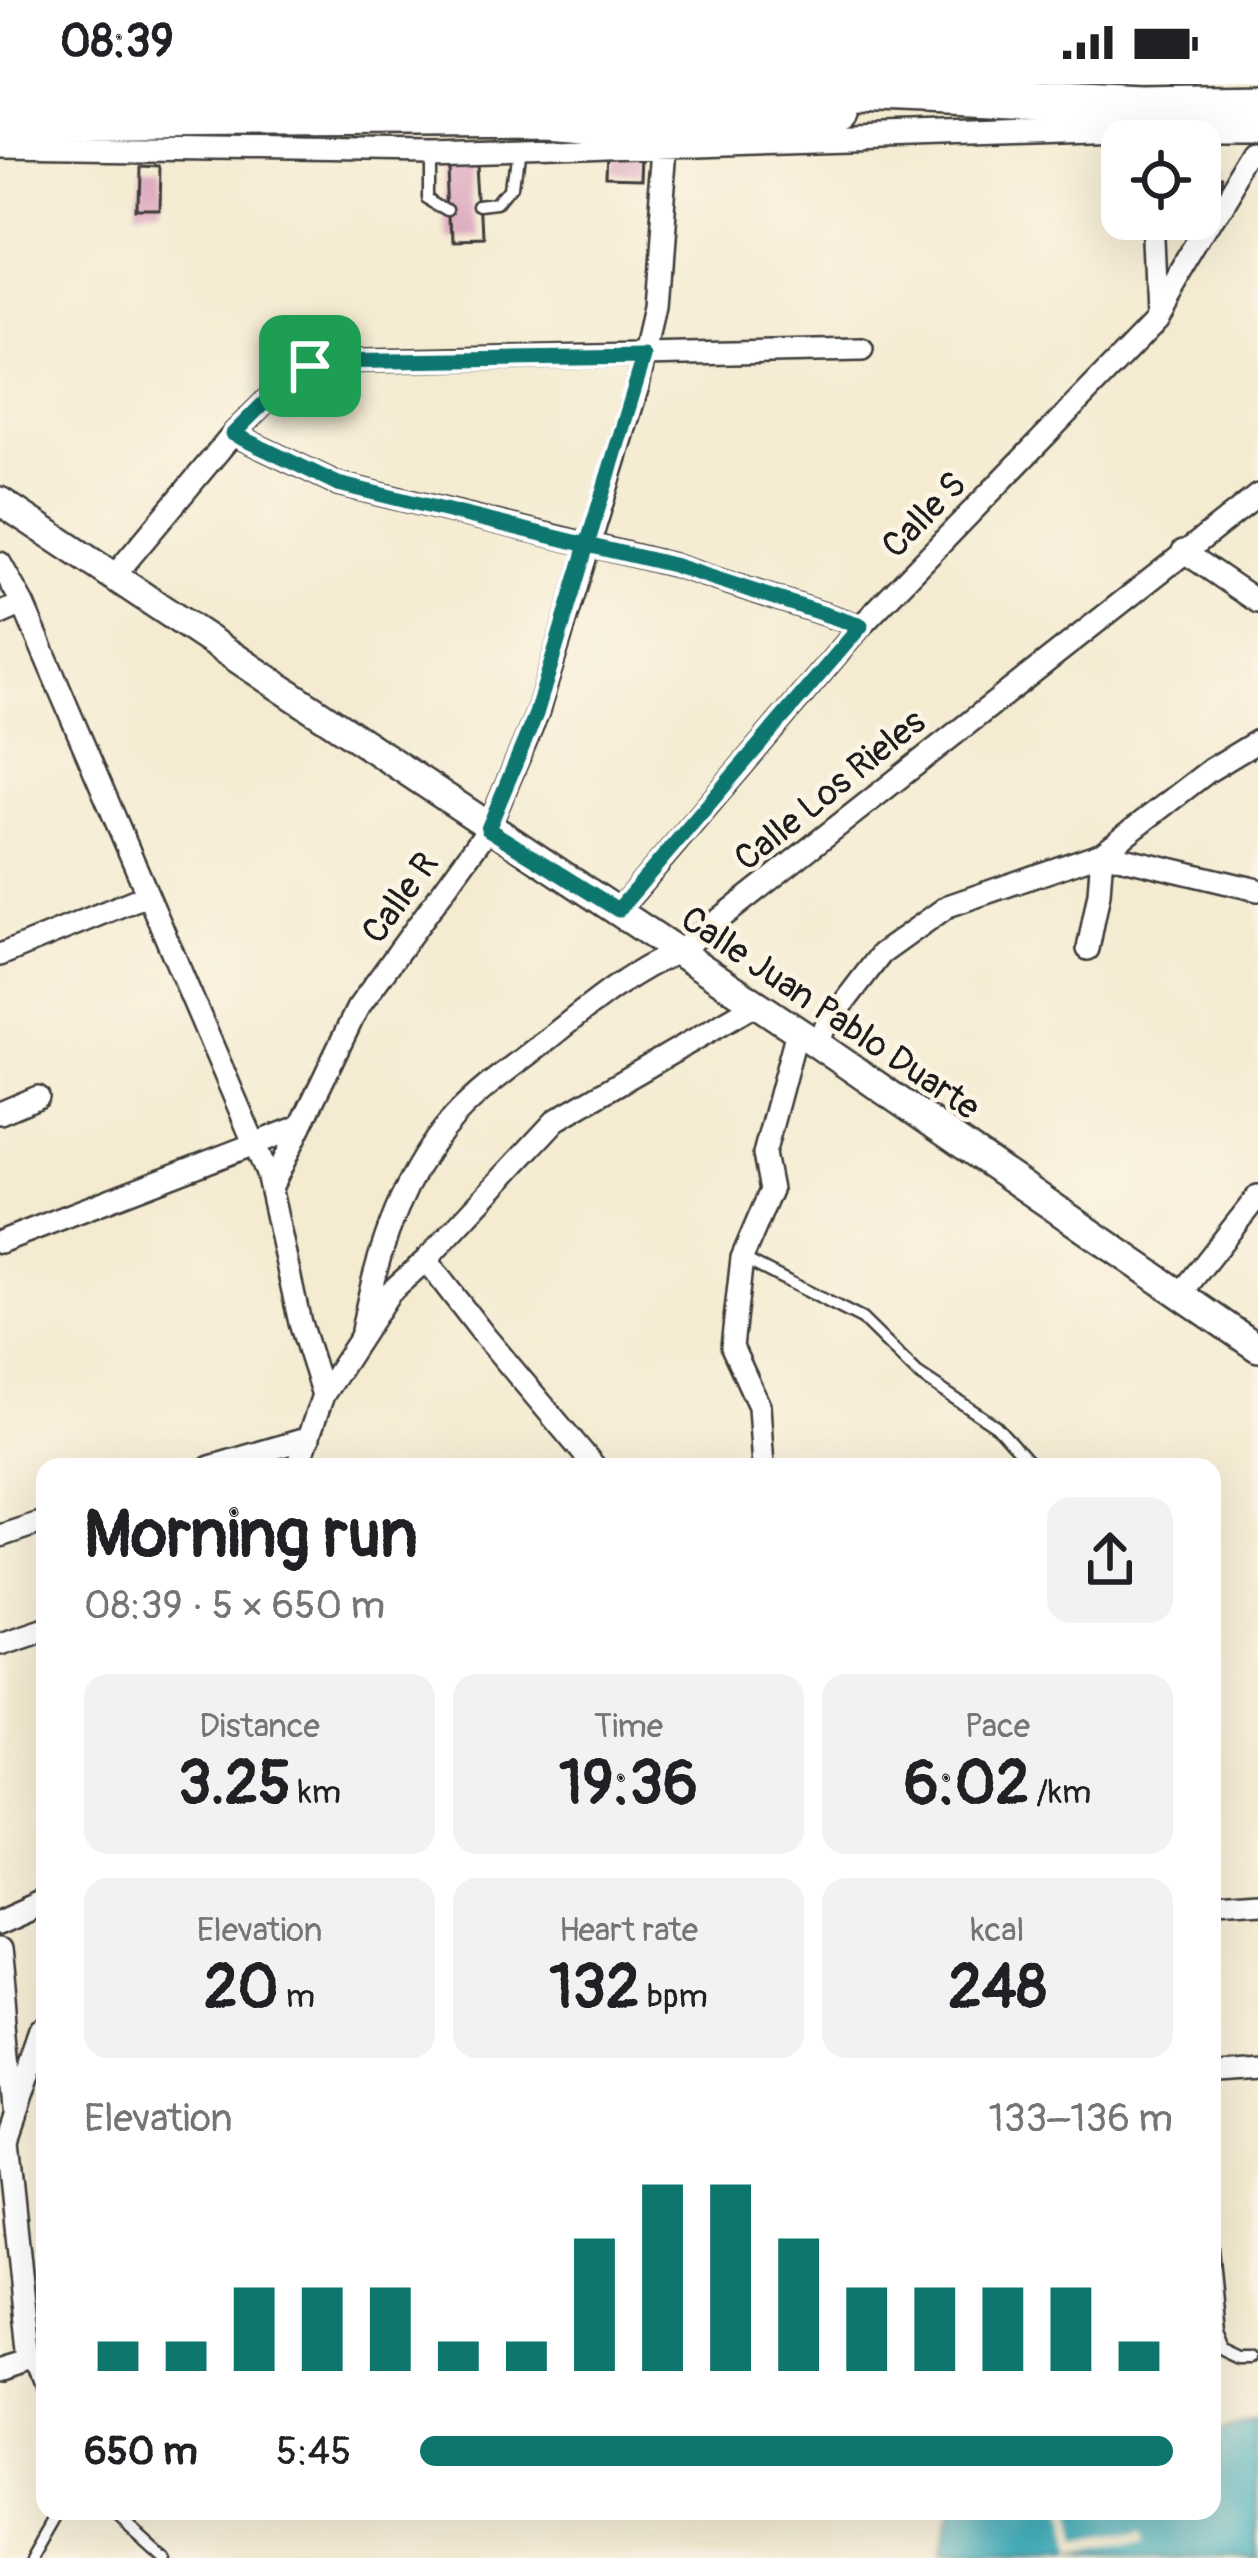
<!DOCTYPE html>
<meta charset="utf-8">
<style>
body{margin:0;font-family:Pangolin,sans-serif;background:#f2f2f2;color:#202124;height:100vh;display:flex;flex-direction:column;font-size:45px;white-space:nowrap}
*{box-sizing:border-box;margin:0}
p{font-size:39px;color:#757577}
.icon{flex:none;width:66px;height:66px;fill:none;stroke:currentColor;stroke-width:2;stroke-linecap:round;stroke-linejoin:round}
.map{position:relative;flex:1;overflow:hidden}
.drawer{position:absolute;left:36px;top:1374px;width:1185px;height:1062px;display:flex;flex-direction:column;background:#fff;border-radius:24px;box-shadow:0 12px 48px #0002}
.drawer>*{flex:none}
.tools{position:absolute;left:1101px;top:36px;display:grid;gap:24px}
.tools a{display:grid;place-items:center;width:120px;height:120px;border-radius:24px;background:#fff;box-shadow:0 12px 48px #0002;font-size:60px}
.pin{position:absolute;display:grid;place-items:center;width:102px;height:102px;color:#fff;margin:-51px;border-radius:24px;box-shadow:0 6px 18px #0006}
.round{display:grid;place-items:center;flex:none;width:126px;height:126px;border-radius:24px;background:#f2f2f2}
.headline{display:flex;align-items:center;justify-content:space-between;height:204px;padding:0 48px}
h1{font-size:66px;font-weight:800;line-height:90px}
.metrics{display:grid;grid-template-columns:repeat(3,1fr);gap:18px;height:204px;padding:12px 48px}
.metrics div{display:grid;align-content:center;border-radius:24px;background:#f2f2f2;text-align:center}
.metrics b{font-size:60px;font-weight:800}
.metrics small{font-size:33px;font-weight:400}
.metrics p{font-size:33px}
.chart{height:336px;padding:24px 48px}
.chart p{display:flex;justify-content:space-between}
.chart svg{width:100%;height:216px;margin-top:12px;stroke:#0f766e;stroke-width:6}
ul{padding:0 48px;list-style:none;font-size:39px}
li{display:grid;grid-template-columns:192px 144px 1fr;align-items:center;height:90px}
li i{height:30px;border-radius:15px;background:#0f766e}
.status{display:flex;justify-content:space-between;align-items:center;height:84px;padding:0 60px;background:#fff;direction:ltr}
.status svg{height:33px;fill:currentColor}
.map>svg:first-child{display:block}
</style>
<div class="status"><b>08:39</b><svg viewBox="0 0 49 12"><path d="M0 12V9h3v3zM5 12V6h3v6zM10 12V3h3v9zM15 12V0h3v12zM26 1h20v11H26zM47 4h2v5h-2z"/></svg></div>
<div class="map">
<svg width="1258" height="2474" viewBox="0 0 1258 2474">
<rect width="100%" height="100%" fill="#fcf5e5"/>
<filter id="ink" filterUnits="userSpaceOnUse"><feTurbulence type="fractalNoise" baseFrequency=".00833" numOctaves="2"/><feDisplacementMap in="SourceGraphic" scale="24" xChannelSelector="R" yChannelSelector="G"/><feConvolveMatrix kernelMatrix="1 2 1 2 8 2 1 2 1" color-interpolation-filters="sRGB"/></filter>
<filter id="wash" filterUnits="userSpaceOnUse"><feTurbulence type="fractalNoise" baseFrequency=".004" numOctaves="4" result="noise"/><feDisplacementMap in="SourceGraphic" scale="48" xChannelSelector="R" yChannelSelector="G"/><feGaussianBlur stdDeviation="2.7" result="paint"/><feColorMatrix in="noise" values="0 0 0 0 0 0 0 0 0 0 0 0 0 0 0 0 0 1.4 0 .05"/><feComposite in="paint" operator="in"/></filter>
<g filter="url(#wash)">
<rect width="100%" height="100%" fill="#f4ebd1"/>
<path fill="#3faebc" stroke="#2e656c" stroke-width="3" d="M1258 2339V2474H940L953 2427H1212V2350Z"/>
<path fill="#f4ebd1" d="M1063 2427H1070L1077 2461 1140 2449 1143 2458 1072 2474Z"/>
<g id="blocks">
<path fill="#dca7bf" d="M610 64 647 66 646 97 609 96Z
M1200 72 1218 75 1215 93 1223 94 1219 118 1200 114Z
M479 76 483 155 453 156 450 78Z
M136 79 159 80 158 133H135Z"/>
</g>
</g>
<g filter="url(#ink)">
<use href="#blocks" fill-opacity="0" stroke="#3c3b37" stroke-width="3"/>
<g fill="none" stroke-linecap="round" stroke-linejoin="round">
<defs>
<path id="service" d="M430 68V111L452 124
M482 124 499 122 511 107 516 64
M742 1174 862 1235 918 1290 996 1342 1033 1383
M1212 2164 1220 2249 1227 2266 1246 2275H1258
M31 2278 45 2314
M112 2427 164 2474
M32 2474 59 2427"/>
<path id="minor" d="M0 62 430 68 1149 44H1258
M1153 135 1157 236
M233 350 338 400 673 481 861 542
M1183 467 1258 518
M0 479 23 520 267 1089 300 1239 323 1311
M115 491 233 350 296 287 322 278 862 266
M0 530 23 520
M1102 769 1258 806
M618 827 861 542 1157 236 1258 68
M1088 865 1099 809 1102 769
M0 871 147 811
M814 958 881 870 948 822 1102 769 1210 686 1258 657
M0 1029 38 1013
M271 1104 357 925 488 745 537 630 638 302 654 222 666 62
M0 1158 301 1042
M426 1176 484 1251 595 1383
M1180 1211 1258 1112
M362 1247C376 1170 402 1089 456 1031 483 1002 518 979 548 955 589 922 629 888 678 868L1258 411
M210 1383 309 1354
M298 1383 323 1311 390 1208 426 1176 556 1036 754 921
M763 1383 759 1322 732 1263 742 1174 771 1106 764 1070 797 947
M0 1452 45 1437
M0 1559 45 1544
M1212 1827 1258 1824
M0 1836 45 1816
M0 1862 15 2025
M1212 1986 1258 1983
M30 2276 7 2055 45 1945
M0 2285 30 2276H45"/>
<path id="tertiary" d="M0 417 814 958 1258 1264"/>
<path id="motorway" d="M0 4 694 3 1148 23 1258 21
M0 34 541 30 667 40H738L833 26"/>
</defs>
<use href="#service" stroke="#3c3b37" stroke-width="15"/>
<use href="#minor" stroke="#3c3b37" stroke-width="26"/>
<use href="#tertiary" stroke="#3c3b37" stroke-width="32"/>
<use href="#motorway" stroke="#3c3b37" stroke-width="44"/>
<use href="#service" stroke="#fff" stroke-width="10"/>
<use href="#minor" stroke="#fff" stroke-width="21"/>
<use href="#tertiary" stroke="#fff" stroke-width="27"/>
<use href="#motorway" stroke="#fff" stroke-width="39"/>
</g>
</g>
<g fill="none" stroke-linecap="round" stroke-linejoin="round" filter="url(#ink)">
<defs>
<path id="route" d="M310 282 296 287 233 350 338 400 587 461 536 630 488 745 618 826 861 542 673 481 587 461 644 273 322 278 310 282"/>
</defs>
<use href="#route" stroke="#fff" stroke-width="24"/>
<use href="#route" stroke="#0f766e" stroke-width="15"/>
</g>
<g text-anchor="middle" stroke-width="9" stroke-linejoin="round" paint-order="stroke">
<g font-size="36" fill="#1c1c1c" stroke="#fcf5e5">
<text transform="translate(923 430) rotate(-46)" y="13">Calle S</text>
<text transform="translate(829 705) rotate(-39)" y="13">Calle Los Rieles</text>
<text transform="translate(399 813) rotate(-54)" y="13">Calle R</text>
<text transform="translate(831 928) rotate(34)" y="13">Calle Juan Pablo Duarte</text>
</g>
</g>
</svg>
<div class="tools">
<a><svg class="icon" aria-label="locate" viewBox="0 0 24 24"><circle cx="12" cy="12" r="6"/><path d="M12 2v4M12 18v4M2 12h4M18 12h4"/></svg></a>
</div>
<div class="pin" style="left:310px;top:282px;background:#1e9e55"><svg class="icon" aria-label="arrive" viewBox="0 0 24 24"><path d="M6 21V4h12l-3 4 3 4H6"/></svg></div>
<section class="drawer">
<div class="headline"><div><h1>Morning run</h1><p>08:39 · 5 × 650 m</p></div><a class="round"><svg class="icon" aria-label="share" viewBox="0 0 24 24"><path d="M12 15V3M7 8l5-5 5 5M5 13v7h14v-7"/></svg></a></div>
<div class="metrics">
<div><p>Distance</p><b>3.25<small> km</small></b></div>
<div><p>Time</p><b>19:36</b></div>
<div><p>Pace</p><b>6:02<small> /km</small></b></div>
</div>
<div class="metrics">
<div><p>Elevation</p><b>20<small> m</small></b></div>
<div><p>Heart rate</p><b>132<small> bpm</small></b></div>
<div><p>kcal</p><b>248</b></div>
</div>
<div class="chart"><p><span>Elevation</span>133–136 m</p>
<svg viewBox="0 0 160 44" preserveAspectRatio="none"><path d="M5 44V38M15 44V38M25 44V27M35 44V27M45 44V27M55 44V38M65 44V38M75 44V17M85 44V6M95 44V6M105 44V17M115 44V27M125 44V27M135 44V27M145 44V27M155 44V38"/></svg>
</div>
<ul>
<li><b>650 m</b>5:45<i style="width:100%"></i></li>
</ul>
</section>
</div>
